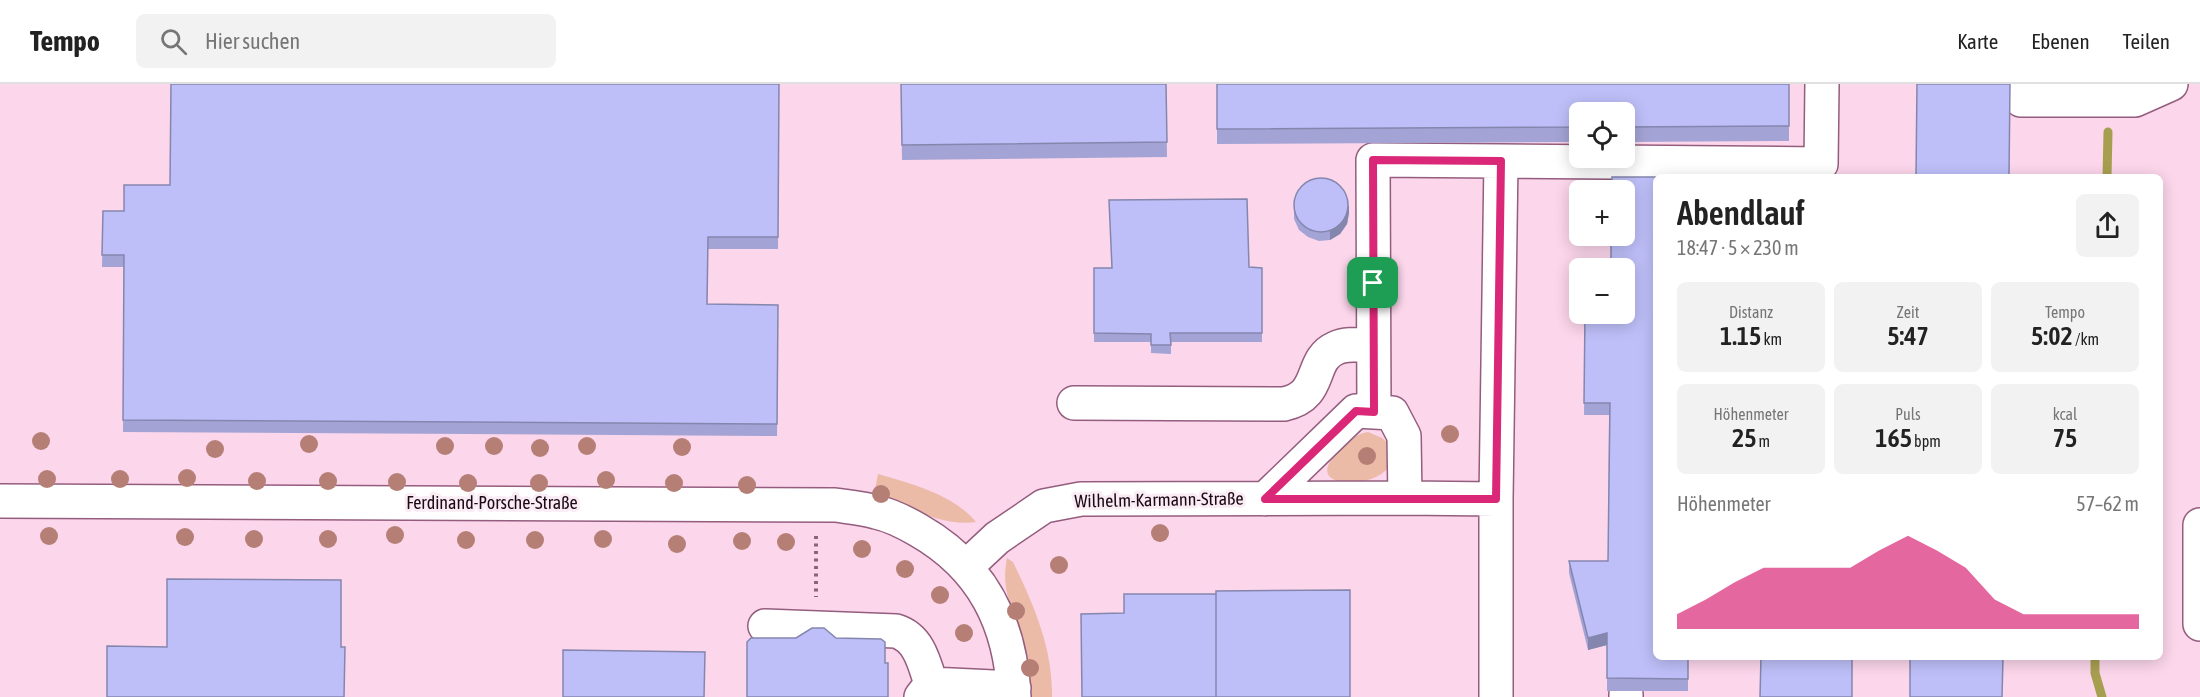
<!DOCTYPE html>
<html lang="de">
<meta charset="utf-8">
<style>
body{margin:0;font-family:"Asap Condensed",sans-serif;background:#f2f2f2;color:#222;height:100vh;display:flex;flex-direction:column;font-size:22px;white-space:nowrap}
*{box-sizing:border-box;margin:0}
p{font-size:20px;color:#767676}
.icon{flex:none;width:33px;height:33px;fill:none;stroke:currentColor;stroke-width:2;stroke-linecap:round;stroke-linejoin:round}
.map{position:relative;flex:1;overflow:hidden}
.side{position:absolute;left:1653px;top:90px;width:510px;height:486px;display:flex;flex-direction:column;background:#fff;border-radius:9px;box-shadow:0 3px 15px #0003}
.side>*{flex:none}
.tools{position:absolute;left:1569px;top:18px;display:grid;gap:12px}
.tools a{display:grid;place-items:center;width:66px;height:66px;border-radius:9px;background:#fff;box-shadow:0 3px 15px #0003;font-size:30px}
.pin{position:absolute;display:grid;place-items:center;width:51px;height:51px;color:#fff;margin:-26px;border-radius:12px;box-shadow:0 3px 9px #0006}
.round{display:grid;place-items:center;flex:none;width:63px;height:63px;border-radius:9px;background:#f2f2f2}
.headline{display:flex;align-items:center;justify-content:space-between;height:102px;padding:0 24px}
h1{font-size:33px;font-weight:600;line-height:45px}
.metrics{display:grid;grid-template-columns:repeat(3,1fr);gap:9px;height:102px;padding:6px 24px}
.metrics div{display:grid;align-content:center;border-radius:9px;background:#f2f2f2;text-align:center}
.metrics b{font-size:26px;font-weight:600}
.metrics small{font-size:16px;font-weight:400}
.metrics p{font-size:16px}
.chart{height:168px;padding:12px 24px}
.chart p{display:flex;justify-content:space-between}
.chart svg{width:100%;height:108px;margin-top:6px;fill:#db2777;opacity:.7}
header{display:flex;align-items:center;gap:36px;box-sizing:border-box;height:84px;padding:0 30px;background:#fff;border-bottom:2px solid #e0e0e0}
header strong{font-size:28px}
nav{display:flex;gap:33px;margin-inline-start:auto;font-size:21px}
.search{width:420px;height:54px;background:#f2f2f2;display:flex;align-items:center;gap:15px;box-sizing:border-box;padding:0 21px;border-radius:9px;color:#767676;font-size:22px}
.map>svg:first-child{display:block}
</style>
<header>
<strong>Tempo</strong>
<div class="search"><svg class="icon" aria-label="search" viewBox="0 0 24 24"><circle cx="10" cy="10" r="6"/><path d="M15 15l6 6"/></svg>Hier suchen</div>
<nav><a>Karte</a><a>Ebenen</a><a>Teilen</a></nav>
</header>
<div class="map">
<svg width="2200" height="613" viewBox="0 0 2200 613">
<rect width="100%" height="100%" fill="#fcd6eb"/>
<path fill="#ebbba8" d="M1368 348 1382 354 1388 359 1389 383C1371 407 1298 405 1340 366 1349 357 1355 350 1368 348Z
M878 390C910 399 954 411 976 438 939 443 908 421 874 411Z
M1007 474 1013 478C1034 521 1053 565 1052 613H1029C1029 595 1028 574 1023 556 1014 525 1000 509 1007 474Z"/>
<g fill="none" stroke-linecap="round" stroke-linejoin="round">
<path stroke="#a79f50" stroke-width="9" d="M2107 93 2108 48
M2095 573V589L2102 613"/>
<defs>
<path id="minor" d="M2021 0V16H2135L2171 0
M1074 319 1284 320C1324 312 1308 276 1336 264 1347 259 1361 261 1373 261
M1374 328 1373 76 1501 77
M1405 414 1496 415 1501 77 1821 80 1822 0
M0 417 835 421C849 423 863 424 876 428 890 431 906 439 918 446 983 483 1011 540 1014 613
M2200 441V540
M966 483 997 454 1044 422 1081 415 1405 414 1404 352 1392 329 1356 327 1265 415
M765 542 896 547C919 554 924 578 931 600
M921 613 931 600 1014 604
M1496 613V415
M1626 613V610"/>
</defs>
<use href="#minor" stroke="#945d7e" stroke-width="36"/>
<path stroke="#846778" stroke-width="4" stroke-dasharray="3 4.5" stroke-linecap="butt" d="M816 452V513"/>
<use href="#minor" stroke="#fff" stroke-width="33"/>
</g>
<g fill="#b67f76">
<circle cx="1450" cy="350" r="9"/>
<circle cx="41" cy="357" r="9"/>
<circle cx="309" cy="360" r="9"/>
<circle cx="445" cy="362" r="9"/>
<circle cx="494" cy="362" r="9"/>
<circle cx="587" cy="362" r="9"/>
<circle cx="682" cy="363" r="9"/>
<circle cx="540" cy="364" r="9"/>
<circle cx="215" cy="365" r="9"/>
<circle cx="1367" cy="372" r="9"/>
<circle cx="187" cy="394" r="9"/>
<circle cx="47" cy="395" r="9"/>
<circle cx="120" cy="395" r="9"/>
<circle cx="606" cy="396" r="9"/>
<circle cx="257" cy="397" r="9"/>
<circle cx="328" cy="397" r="9"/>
<circle cx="397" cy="398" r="9"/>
<circle cx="468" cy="399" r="9"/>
<circle cx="539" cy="399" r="9"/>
<circle cx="674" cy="399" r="9"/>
<circle cx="747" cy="401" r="9"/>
<circle cx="881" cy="410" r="9"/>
<circle cx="1160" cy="449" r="9"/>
<circle cx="395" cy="451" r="9"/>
<circle cx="49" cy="452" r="9"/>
<circle cx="185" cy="453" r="9"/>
<circle cx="254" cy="455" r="9"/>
<circle cx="328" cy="455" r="9"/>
<circle cx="603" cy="455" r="9"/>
<circle cx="466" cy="456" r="9"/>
<circle cx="535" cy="456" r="9"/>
<circle cx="742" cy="457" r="9"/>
<circle cx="786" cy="458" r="9"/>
<circle cx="677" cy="460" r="9"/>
<circle cx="862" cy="465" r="9"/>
<circle cx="1059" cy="481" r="9"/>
<circle cx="905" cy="485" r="9"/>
<circle cx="940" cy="511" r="9"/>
<circle cx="1016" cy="527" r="9"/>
<circle cx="964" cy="549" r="9"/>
<circle cx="1030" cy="584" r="9"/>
</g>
<path fill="#a3a4d5" d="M779 0 778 165H708L707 220 778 221 777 352 123 348 124 183H102L103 127H124L170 101Z
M901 0H1166L1167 73 902 76Z
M1217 0H1789V57L1624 58V28H1580V58L1217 60Z
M1294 127 1349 129 1347 140 1340 150 1330 156 1319 157 1308 153 1299 146 1294 135Z
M1249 183 1262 184V258H1171V270L1151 269V258H1094V184Z
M1585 230 1688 573V607H1607V561L1588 566 1569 489V477H1608L1609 331H1584Z"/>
<path fill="#8586ae" d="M1349 121V129L1347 140 1340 150 1330 156V147Z
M1607 549V561L1588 566V554Z"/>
<path fill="#bebff8" stroke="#8586ae" stroke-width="1.5" d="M171 0H779L778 153H708L707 220 778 221 777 340 123 336 124 171H102L103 127H124V101H170Z
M901 0H1166L1167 58 902 61Z
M1217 0H1789V42L1624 43V28H1580V43L1217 45Z
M1917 0H2010L2009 93H1916Z
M1764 91 1855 92V93H1764Z
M1612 93H1656V573H1688V595L1607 594V549L1588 554 1569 477H1608L1610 319H1584L1585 230H1624V184H1611V152H1624V106H1612Z
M1294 121a27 27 0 1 1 54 0a27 27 0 1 1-54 0Z
M1247 115 1249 183 1262 184V249H1170L1171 261H1151V250L1094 249V184H1112L1109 116Z
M167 495 341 496V563H345L344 613H107V562L167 563Z
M1350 506V613H1216V507Z
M1124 510H1216V613H1082L1081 530 1124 529Z
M812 544H824L836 554 881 555 885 558V579H888V613H747V558L751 554H796Z
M563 566 705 568 704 613H563Z
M1761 573H1852V613H1760Z
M1910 573H2003L2002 613H1910Z"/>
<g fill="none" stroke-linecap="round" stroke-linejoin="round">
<defs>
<path id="route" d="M1373 76 1501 77 1496 415H1265L1356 327 1374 328Z"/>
</defs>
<use href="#route" stroke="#fff" stroke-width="12"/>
<use href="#route" stroke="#db2777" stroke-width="8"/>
</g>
<g text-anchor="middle" stroke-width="6" stroke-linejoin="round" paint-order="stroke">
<g font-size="18" fill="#1d0915" stroke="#f9ecf3">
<text transform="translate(1159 416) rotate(-1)" y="6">Wilhelm-Karmann-Straße</text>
<text x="492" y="425">Ferdinand-Porsche-Straße</text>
</g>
</g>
</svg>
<div class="tools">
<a><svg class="icon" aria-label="locate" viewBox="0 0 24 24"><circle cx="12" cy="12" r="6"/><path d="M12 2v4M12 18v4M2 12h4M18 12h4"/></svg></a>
<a>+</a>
<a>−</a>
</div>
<div class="pin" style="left:1373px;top:199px;background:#1e9e55"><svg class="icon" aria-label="arrive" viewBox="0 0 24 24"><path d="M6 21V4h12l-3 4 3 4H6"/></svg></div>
<section class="side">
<div class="headline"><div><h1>Abendlauf</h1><p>18:47 · 5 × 230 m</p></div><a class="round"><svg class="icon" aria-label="share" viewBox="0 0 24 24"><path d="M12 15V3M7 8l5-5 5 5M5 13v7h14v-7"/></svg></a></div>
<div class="metrics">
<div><p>Distanz</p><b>1.15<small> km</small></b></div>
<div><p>Zeit</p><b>5:47</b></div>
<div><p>Tempo</p><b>5:02<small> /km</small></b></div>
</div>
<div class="metrics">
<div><p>Höhenmeter</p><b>25<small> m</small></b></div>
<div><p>Puls</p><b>165<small> bpm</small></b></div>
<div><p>kcal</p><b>75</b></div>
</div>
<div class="chart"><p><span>Höhenmeter</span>57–62 m</p>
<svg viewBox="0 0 160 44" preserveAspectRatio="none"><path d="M0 44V38L10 32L20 25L30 19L40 19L50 19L60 19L70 12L80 6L90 12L100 19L110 32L120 38L130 38L140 38L150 38L160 38V44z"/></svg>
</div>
</section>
</div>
